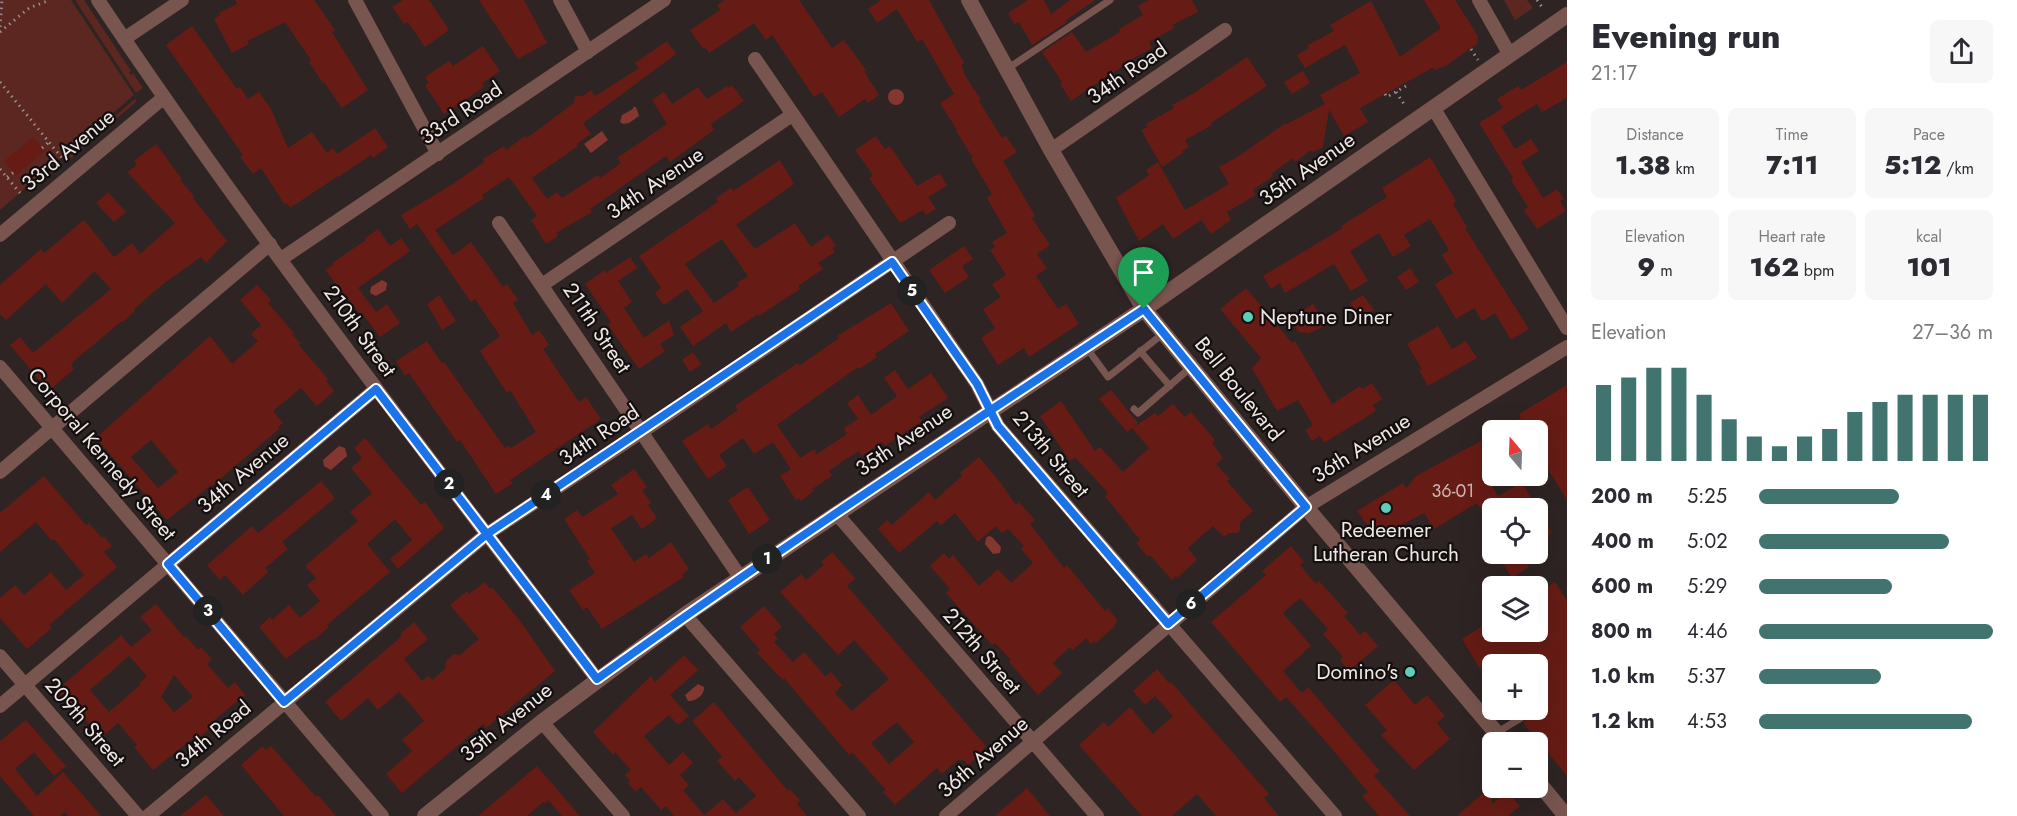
<!DOCTYPE html>
<meta charset="utf-8">
<style>
body{margin:0;font-family:Jost,sans-serif;background:#f7f7f7;color:#2b2b33;height:100vh;display:flex;flex-direction:column;font-size:22px;white-space:nowrap}
*{box-sizing:border-box;margin:0}
p{font-size:20px;color:#7c7c81}
.icon{flex:none;width:33px;height:33px;fill:none;stroke:currentColor;stroke-width:2;stroke-linecap:round;stroke-linejoin:round}
.map{position:relative;flex:1;overflow:hidden}
.drawer{display:flex;flex-direction:column;background:#fff;width:450px}
.drawer>*{flex:none}
.needle{width:39px;rotate:341deg}
.tools{position:absolute;left:1482px;top:420px;display:grid;gap:12px}
.tools a{display:grid;place-items:center;width:66px;height:66px;border-radius:9px;background:#fff;box-shadow:0 6px 24px #0002;font-size:30px}
.pin{position:absolute;display:grid;place-items:center;width:51px;height:51px;color:#fff;margin:-62px -26px;border-radius:50% 50% 50% 0;rotate:-45deg;box-shadow:0 0 6px #0007}
.pin .icon{rotate:45deg}
.km{position:absolute;width:30px;height:30px;margin:-15px;border-radius:50%;background:#222;color:#fff;font-size:16px;line-height:30px;text-align:center}
.round{display:grid;place-items:center;flex:none;width:63px;height:63px;border-radius:9px;background:#f7f7f7}
.headline{display:flex;align-items:center;justify-content:space-between;height:102px;padding:0 24px}
h1{font-size:33px;font-weight:800;line-height:45px}
.metrics{display:grid;grid-template-columns:repeat(3,1fr);gap:9px;height:102px;padding:6px 24px}
.metrics div{display:grid;align-content:center;border-radius:9px;background:#f7f7f7;text-align:center}
.metrics b{font-size:26px;font-weight:800}
.metrics small{font-size:16px;font-weight:400}
.metrics p{font-size:16px}
.chart{height:168px;padding:12px 24px}
.chart p{display:flex;justify-content:space-between}
.chart svg{width:100%;height:108px;margin-top:6px;stroke:#42746f;stroke-width:6}
ul{padding:0 24px;list-style:none;font-size:20px}
li{display:grid;grid-template-columns:96px 72px 1fr;align-items:center;height:45px}
li i{height:15px;border-radius:8px;background:#42746f}
main{display:flex;flex:1;min-height:0}
.map>svg:first-child{display:block}
</style>
<main>
<div class="map">
<svg width="1567" height="816" viewBox="0 0 1567 816">
<rect width="100%" height="100%" fill="#2e2423"/>
<path fill="#5c2720" d="M0 0H71L134 95 0 210Z
M75 0H84L131 71 129 72 131 75 133 73 143 88 136 93Z
M1504 0H1527L1533 8 1515 20Z
M135 99 137 101 70 159 68 156Z
M59 163 61 165 29 193 27 191Z"/>
<path fill="#83372e" d="M888 97a8 8 0 1 1 16 0a8 8 0 1 1-16 0Z
M633 107H636L639 116 629 123 623 124 620 122 622 115 633 109Z
M602 131 608 140 591 153 584 144Z
M382 280 387 283 386 290 376 296 370 293 371 287Z
M339 446 345 448 347 456 331 470 324 466 323 460Z
M989 536 992 537 1001 547 1000 553 993 554 985 544 986 538Z
M698 684 704 687C705 695 695 702 688 701L685 695Z"/>
<path fill="#661c15" fill-rule="evenodd" d="M235 0H314L335 30 332 32 368 90 342 108 324 82 323 83 309 62 311 60 285 22 247 41 249 44 232 53 214 19 220 15 219 13 237 4Z
M403 0H429L449 30 425 47 408 22 404 24 392 7Z
M479 0H524L547 43 518 59Z
M725 0H799L832 48 844 40 866 70 864 71 879 95 868 103 865 99 839 117 822 92 814 97 772 35 766 40 754 23 709 53 705 47 703 49 690 30 720 10 717 5Z
M881 0H929L964 63 962 64 964 74 981 100 979 101 1002 138 1006 136 1017 152 1003 161 1035 216 1032 218 1050 245 1037 254 1047 268 1036 276 1058 309 1066 304 1079 324 1029 357 1024 348 998 365 981 338 995 328 983 309 1001 297 992 284 1006 275 990 250 995 247 992 242 1007 233 987 198 992 194 971 159 973 158 956 131 957 130 940 103 954 94 922 39 917 42 897 9 877 23 868 9Z
M1028 0H1044L1051 14 1070 0H1095L1065 21 1066 23 1032 45 1019 22 1014 24 1008 13Z
M1149 0H1192L1198 12 1172 25 1174 28 1149 42 1152 48 1126 62 1127 64 1101 80 1071 101 1060 84 1062 82 1042 52 1072 32 1086 52 1120 32 1119 29 1143 15 1138 6Z
M1424 0H1455L1478 36 1477 44 1444 67 1443 66 1436 70 1432 68 1360 108 1368 122 1344 136 1329 110 1323 147 1313 152 1311 150 1295 162 1293 158 1271 174 1273 176 1253 190 1256 195 1227 212 1231 220 1211 234 1201 220 1173 239 1163 224 1139 241 1116 198 1149 175 1146 170 1158 162 1185 210 1229 184 1219 167 1239 156 1284 124 1285 125 1325 104 1320 95 1360 73 1345 45 1305 68 1297 55 1309 48 1308 45 1334 31 1330 25 1371 1 1400 57 1441 28Z
M192 26 237 89 240 87 248 99 259 92 271 109 288 148 312 132 327 153 333 148 337 154 375 128 388 147 373 158 371 155 338 177V176L290 208 287 203 285 205 261 168 253 174 240 157 243 155 166 45Z
M667 41 676 54 583 123 591 134 577 144 578 146 532 178 547 199 557 192 562 198 598 175 600 178 621 163 617 158 667 124 652 100 664 92 672 104 698 87 707 99 727 86 728 88 732 85 744 101 711 124 714 130 670 162 666 156 590 209 592 212 556 233 558 236 546 244 531 220 537 216 509 177 482 195 484 198 435 230 453 255 471 242 503 287 507 284 518 300 513 303 532 335 539 330 549 345 543 349 579 402 586 397 601 419 510 480 513 483 496 494 460 440 457 442 409 373 405 376 396 361 427 341 442 364 444 362 505 448 509 445 511 448 536 432 510 390 507 393 480 351 500 336 475 299 471 302 417 224 410 229 401 215 453 184 484 162 483 159 504 146 506 150 525 136 527 138 574 103 575 96H583L591 90 595 96 639 68 635 63Z
M483 46 500 71 482 83 484 87 444 114 425 85 429 83 425 77 449 61 453 66Z
M1247 57 1267 86 1211 123 1212 125 1185 140 1189 147 1182 151 1183 153 1162 167 1141 130 1148 127 1146 124 1174 108 1172 105 1194 93Z
M1567 62V98L1542 112 1537 104 1501 126 1515 149 1531 139 1539 151 1521 162 1543 198 1557 189 1564 199 1560 201 1566 211 1537 229 1524 210 1528 207 1511 180 1513 178 1479 123 1503 108 1497 99 1518 86 1521 90Z
M1303 71 1310 83 1292 94 1284 82Z
M876 136 885 149 890 146 917 186 940 173 947 186 928 197 936 209 926 215 923 210 900 223 869 178 873 175 855 150Z
M33 137 45 151 16 175 4 161Z
M156 144 182 179 180 180 194 196 193 198 227 241 206 263 201 257 163 284 134 309 135 311 123 322 122 321 74 361 71 366 74 369 52 388 50 385 47 389 10 345 20 337 33 353 111 289 94 271 62 303 46 284 6 320 0 314V285L41 249 44 253 84 220 114 257 132 243 140 254 175 223 127 172 137 165 134 161Z
M1430 157 1452 194 1456 202 1453 204 1467 227 1465 228 1529 329 1511 340 1495 313 1482 321 1474 308 1456 319 1435 284 1453 273 1442 255 1449 250 1430 219 1404 235 1411 246 1393 257 1379 233 1350 251 1368 281 1351 291 1334 264 1285 293 1280 283 1271 289 1263 276 1343 228 1341 226 1387 197 1382 188Z
M780 160 794 184 736 225 755 249 795 223 811 247 828 235 836 246 832 248 835 252 818 263 823 269 798 286 800 289 759 316 758 314 731 332 726 323 693 346 680 327 703 311 687 289 664 305 655 293 661 288 639 256 718 202 716 198 731 188 733 191ZM722 239 748 276 737 283 739 286 714 303 685 264Z
M108 192 126 212 114 222 96 203Z
M378 229 390 246 401 238 410 251 358 288 376 312 387 304 400 323 380 337 362 313 360 314 325 270 333 265 332 263 366 240 365 238Z
M964 246 973 259 962 266 969 277 945 293 929 270Z
M630 257 637 268 618 281 632 302 624 308 644 338 669 320 674 335 660 344 665 351 639 369 608 325 611 322 585 284 605 270 606 273Z
M1410 268 1419 282 1406 290 1397 277Z
M257 285 271 300 268 303 294 333 292 334 301 344 299 345 328 379 326 381 334 391 317 406 301 388 273 411 283 423 278 427 279 429 212 486 211 485 167 520 96 438 210 336 232 364 258 341 251 334 261 325 240 300ZM151 440 178 472 158 488 131 457Z
M1246 288 1292 343 1295 341 1332 404 1360 386 1362 389 1372 383 1382 399 1373 405 1376 411 1324 443 1320 436 1312 441 1305 430 1313 425 1298 400 1277 411 1252 368 1261 358 1220 309Z
M439 295 456 321 442 330 427 304Z
M1363 295 1374 310 1360 318 1350 303Z
M891 303 909 331 875 354 877 357 859 369 858 367 777 425 800 458 814 449 817 454 847 434 844 428 858 419 847 403 858 395 871 415 897 396 884 378 895 370 908 389 931 373 948 398 919 417 922 421 885 446 882 442 862 456 859 451 846 459 829 471 832 476 812 489 814 491 801 501 799 498 796 500 780 476 791 469 773 442 754 454 743 438 719 455 727 466 708 479 682 441 708 424 711 429 738 410 735 406 759 389 798 363 799 366 839 338 837 336Z
M1313 304 1327 325 1309 333 1298 332 1290 319Z
M1438 326 1452 349 1466 341 1477 358 1428 386 1419 370 1422 369 1407 344Z
M693 352 701 364 690 372 682 360Z
M1567 385V500L1539 455 1543 453 1538 444V430H1500L1521 418 1519 414Z
M1111 390 1138 423 1127 432 1099 399Z
M1061 401 1095 451 1100 447 1123 472 1149 448 1132 428 1155 413 1158 416 1173 404 1185 417 1191 412 1215 440 1212 443 1223 458 1216 464 1230 479 1227 481 1253 511 1240 522V530L1237 533H1229L1224 537 1213 526 1206 532 1188 548 1197 560 1177 578 1176 576 1172 580 1150 555 1148 557 1136 543 1140 540 1105 496 1108 493 1075 457 1070 461 1040 416Z
M1492 435V468L1484 472 1498 496 1522 482 1537 508H1492V529L1480 508H1478H1480L1477 503 1434 529 1424 513 1377 538 1357 511 1403 483 1406 488 1416 476Z
M365 438 421 505 425 502 444 528 398 569 390 559 412 540 395 519 367 544 390 572 327 625 329 627 313 641 312 639 286 659 259 627 270 617 272 620 289 605 300 618 320 601 307 585 316 578 305 566 358 521 350 512 372 493 351 468 362 458 354 448Z
M979 457 1000 482 1016 505 1019 502 1035 520 1030 524 1064 568 1067 565 1105 611 1108 608 1118 621 1114 625 1115 626 1096 643 1094 641 1091 644 1086 638 1073 650 1070 647 1053 663 1062 673 1038 695 1009 662 1011 660 995 643 992 645 946 593 950 589 930 566 944 553 949 559 953 555 979 586 998 569 1011 583 1033 563 1021 549 1024 546 1008 529 1002 533 996 526 978 542 955 513 941 525 937 521 899 553 878 529 887 520 892 525 929 492 935 500 962 476 960 473Z
M634 469 647 487 642 490 651 503 648 505 657 518 642 529 632 515 611 528 634 562 646 554 649 558 671 542 689 569 682 574 684 577 602 629 587 607 583 610 569 590 595 573 587 561 590 559 564 519 577 510 582 517 618 494 611 485Z
M44 476 86 525 89 523 102 538 104 536 112 546 104 552 117 567 49 625 52 628 27 649 0 618V598L15 585 24 595 51 572 66 590 84 575 54 539 52 541 36 522 0 552V513Z
M321 481 335 498 282 542 288 549 265 568 268 572 243 595 225 575 220 580 207 565 252 526 258 533Z
M748 487 770 520 749 534 728 500Z
M1538 509 1552 533 1538 542Z
M1291 546 1304 562 1300 565 1316 584 1319 581 1348 613 1344 616 1360 635 1365 631 1378 646 1349 671 1340 660 1343 657 1323 634 1328 629 1300 598 1283 613 1311 646 1283 671 1302 693 1308 687 1380 771 1374 776 1410 816H1379L1362 796 1368 792 1327 743 1286 697 1280 702 1211 622 1266 575 1262 571Z
M832 552 855 578 847 586 986 746 983 749 985 751 968 765 963 759 961 761 959 759 942 774 937 768 895 805 883 792 886 790 852 752 849 755 784 678 783 680 757 653 760 650 740 627 764 606 782 627 774 634 778 639 774 642 793 662 804 652 825 676 831 672 842 685 835 693 852 711 889 679 854 640 838 655 780 592 801 574 806 580 824 565 821 562ZM897 722 914 742 889 764 871 743Z
M1497 554H1521L1529 567 1512 578Z
M485 582 490 589 493 588 520 621 555 671 486 728 483 724 402 793 386 774 412 751 402 740 424 721 412 706 399 692 378 710 368 698 341 721 325 702 402 636 400 634 414 622 428 639 404 659 422 681 428 676 432 680 445 669 446 661 454 654 460 655 479 639 450 605 467 591 469 594Z
M1555 582 1567 600V776L1523 723 1527 718 1525 715 1521 712 1518 713 1515 710H1538V664H1492V679L1484 666 1480 669 1462 639 1492 620V632H1538V593Z
M156 604 184 637 186 636 198 650 201 647 212 659 207 664 228 688 235 682 245 695 212 722 214 725 199 738 197 735 153 770 134 747 137 745 118 723 101 738 73 705 71 706 57 690 121 635 131 647 152 630 140 617ZM129 656 147 676 139 683 141 684 109 712 90 690ZM174 675 193 697 174 712 161 697Z
M684 655 698 670 670 695 689 716 678 725 669 715 644 736 669 765 683 752 693 763 680 775 689 785 683 790 704 815 723 799 736 813 756 796 739 777 735 781 717 761 722 757 692 721 714 702 788 791 790 789 800 800 797 804 807 816H674L666 806 661 810 641 787 636 792 628 783 630 781 625 775 631 770 615 752 613 755 593 732 651 676 655 682Z
M1157 669 1169 683 1171 682 1269 794 1264 798 1279 816H1216L1197 794 1172 816H1142L1079 745 1104 722 1108 727 1130 707 1153 734 1173 716 1155 696 1145 705 1133 691Z
M1394 680 1415 705 1427 695 1445 716 1437 723 1450 739 1414 770 1381 735 1387 730 1365 705Z
M26 720 66 766 54 776 34 752 15 769 37 796 63 772 101 816H68L65 812 60 816H34L0 776V741Z
M262 746 266 750 271 746 316 797 318 795 336 816H284L241 765Z
M537 766 580 816H562L548 800 545 803 543 802 527 816H478Z
M1492 785V805L1505 789 1520 806 1508 816H1457Z
M1027 788 1050 816H995Z
M206 795 224 816H180Z"/>
<g fill="none" stroke-linecap="round" stroke-linejoin="round">
<path stroke="#978e8d" stroke-width="3" stroke-dasharray="1.5 4.5" stroke-linecap="butt" d="M1537 0 1542 7
M0 27 2 0
M0 32 29 8 50 0
M1471 49 1478 60
M0 82 62 158
M1396 92 1406 107
M1385 94 1387 97 1406 86 1404 84
M42 148 49 142
M0 169 20 193
M7 177 14 172"/>
<path stroke="#78554f" stroke-width="7" d="M1007 69 1110 0
M1086 347 1108 377 1164 333
M1140 351 1170 386
M1134 409 1138 413 1190 368
M1496 733 1521 718"/>
<path stroke="#78554f" stroke-width="14" d="M98 0C254 234 427 455 597 679
M355 0 438 154
M560 0 588 52
M1479 0 1510 55
M124 39 182 0
M755 59 977 384 998 426 1335 816
M1434 109 1567 328
M1051 150 1225 30
M499 223 740 577
M0 235 163 98
M281 259 664 0
M542 285 792 115
M0 367 382 816
M0 472 270 244
M836 513 1097 816
M685 615 859 816
M0 656 138 816
M0 706 376 389
M542 722 623 816
M148 816 487 534 655 423 949 223
M946 816 1306 507 1567 347"/>
<path stroke="#78554f" stroke-width="16" d="M969 0 1051 150 1144 309 1315 518 1504 742
M1538 782 1566 816
M425 816 542 722 685 615 1144 309 1567 15"/>
</g>
<g fill="none" stroke-linecap="round" stroke-linejoin="round">
<defs>
<path id="route" d="M1144 309C961 430 776 550 597 679 524 582 450 486 376 389L168 564 284 702 487 534 892 262 977 384 998 426 1168 624 1306 507 1144 309"/>
</defs>
<use href="#route" stroke="#fff" stroke-width="12"/>
<use href="#route" stroke="#1a73e8" stroke-width="8"/>
</g>
<g fill="#5dceb9" stroke="#130f0e" stroke-width="2">
<circle cx="1248" cy="317" r="6"/>
<circle cx="1386" cy="508" r="6"/>
<circle cx="1410" cy="672" r="6"/>
</g>
<g text-anchor="middle" stroke-width="4.5" stroke-linejoin="round" paint-order="stroke">
<g font-size="18" fill="#ccb4b2">
<text x="1453" y="497">36-01</text>
</g>
<g font-size="21" fill="#eee7e6" stroke="#130f0e">
<text transform="translate(1127 73) rotate(-35)" y="7">34th Road</text>
<text transform="translate(461 113) rotate(-34)" y="7">33rd Road</text>
<text transform="translate(68 150) rotate(-40)" y="7">33rd Avenue</text>
<text transform="translate(1307 169) rotate(-35)" y="7">35th Avenue</text>
<text transform="translate(655 183) rotate(-34)" y="7">34th Avenue</text>
<text transform="translate(597 328) rotate(56)" y="7">211th Street</text>
<text transform="translate(360 331) rotate(54)" y="7">210th Street</text>
<text transform="translate(1239 389) rotate(51)" y="7">Bell Boulevard</text>
<text transform="translate(599 435) rotate(-34)" y="7">34th Road</text>
<text transform="translate(904 440) rotate(-34)" y="7">35th Avenue</text>
<text transform="translate(1361 448) rotate(-32)" y="7">36th Avenue</text>
<text transform="translate(102 454) rotate(50)" y="7">Corporal Kennedy Street</text>
<text transform="translate(1051 454) rotate(50)" y="7">213th Street</text>
<text transform="translate(243 473) rotate(-40)" y="7">34th Avenue</text>
<text transform="translate(982 651) rotate(49)" y="7">212th Street</text>
<text transform="translate(85 722) rotate(49)" y="7">209th Street</text>
<text transform="translate(506 722) rotate(-39)" y="7">35th Avenue</text>
<text transform="translate(213 734) rotate(-40)" y="7">34th Road</text>
<text transform="translate(983 757) rotate(-41)" y="7">36th Avenue</text>
</g>
<g font-size="21" fill="#eee7e6" stroke="#130f0e" text-anchor="start">
<text x="1260" y="324">Neptune Diner</text>
<text x="1386" y="537" text-anchor="middle">Redeemer<tspan x="1386" dy="24">Lutheran Church</tspan></text>
<text x="1398" y="679" text-anchor="end">Domino's</text>
</g>
</g>
</svg>
<div class="tools">
<a><svg class="needle" viewBox="-14 -14 28 28"><path d="M0-13l5 13h-10z" fill="#e53935"/><path d="M0 13l5-13h-10z" fill="#7c7c81"/></svg></a>
<a><svg class="icon" aria-label="locate" viewBox="0 0 24 24"><circle cx="12" cy="12" r="6"/><path d="M12 2v4M12 18v4M2 12h4M18 12h4"/></svg></a>
<a><svg class="icon" aria-label="layers" viewBox="0 0 24 24"><path d="M12 4l9 5-9 5-9-5zM3 14l9 5 9-5"/></svg></a>
<a>+</a>
<a>−</a>
</div>
<div class="pin" style="left:1144px;top:309px;background:#1e9e55"><svg class="icon" aria-label="arrive" viewBox="0 0 24 24"><path d="M6 21V4h12l-3 4 3 4H6"/></svg></div>
<b class="km" style="left:767px;top:559px">1</b>
<b class="km" style="left:449px;top:484px">2</b>
<b class="km" style="left:208px;top:611px">3</b>
<b class="km" style="left:546px;top:495px">4</b>
<b class="km" style="left:912px;top:291px">5</b>
<b class="km" style="left:1191px;top:604px">6</b>
</div>
<section class="drawer">
<div class="headline"><div><h1>Evening run</h1><p>21:17</p></div><a class="round"><svg class="icon" aria-label="share" viewBox="0 0 24 24"><path d="M12 15V3M7 8l5-5 5 5M5 13v7h14v-7"/></svg></a></div>
<div class="metrics">
<div><p>Distance</p><b>1.38<small> km</small></b></div>
<div><p>Time</p><b>7:11</b></div>
<div><p>Pace</p><b>5:12<small> /km</small></b></div>
</div>
<div class="metrics">
<div><p>Elevation</p><b>9<small> m</small></b></div>
<div><p>Heart rate</p><b>162<small> bpm</small></b></div>
<div><p>kcal</p><b>101</b></div>
</div>
<div class="chart"><p><span>Elevation</span>27–36 m</p>
<svg viewBox="0 0 160 44" preserveAspectRatio="none"><path d="M5 44V13M15 44V10M25 44V6M35 44V6M45 44V17M55 44V27M65 44V34M75 44V38M85 44V34M95 44V31M105 44V24M115 44V20M125 44V17M135 44V17M145 44V17M155 44V17"/></svg>
</div>
<ul>
<li><b>200 m</b>5:25<i style="width:60%"></i></li>
<li><b>400 m</b>5:02<i style="width:81%"></i></li>
<li><b>600 m</b>5:29<i style="width:57%"></i></li>
<li><b>800 m</b>4:46<i style="width:100%"></i></li>
<li><b>1.0 km</b>5:37<i style="width:52%"></i></li>
<li><b>1.2 km</b>4:53<i style="width:91%"></i></li>
</ul>
</section>
</main>
